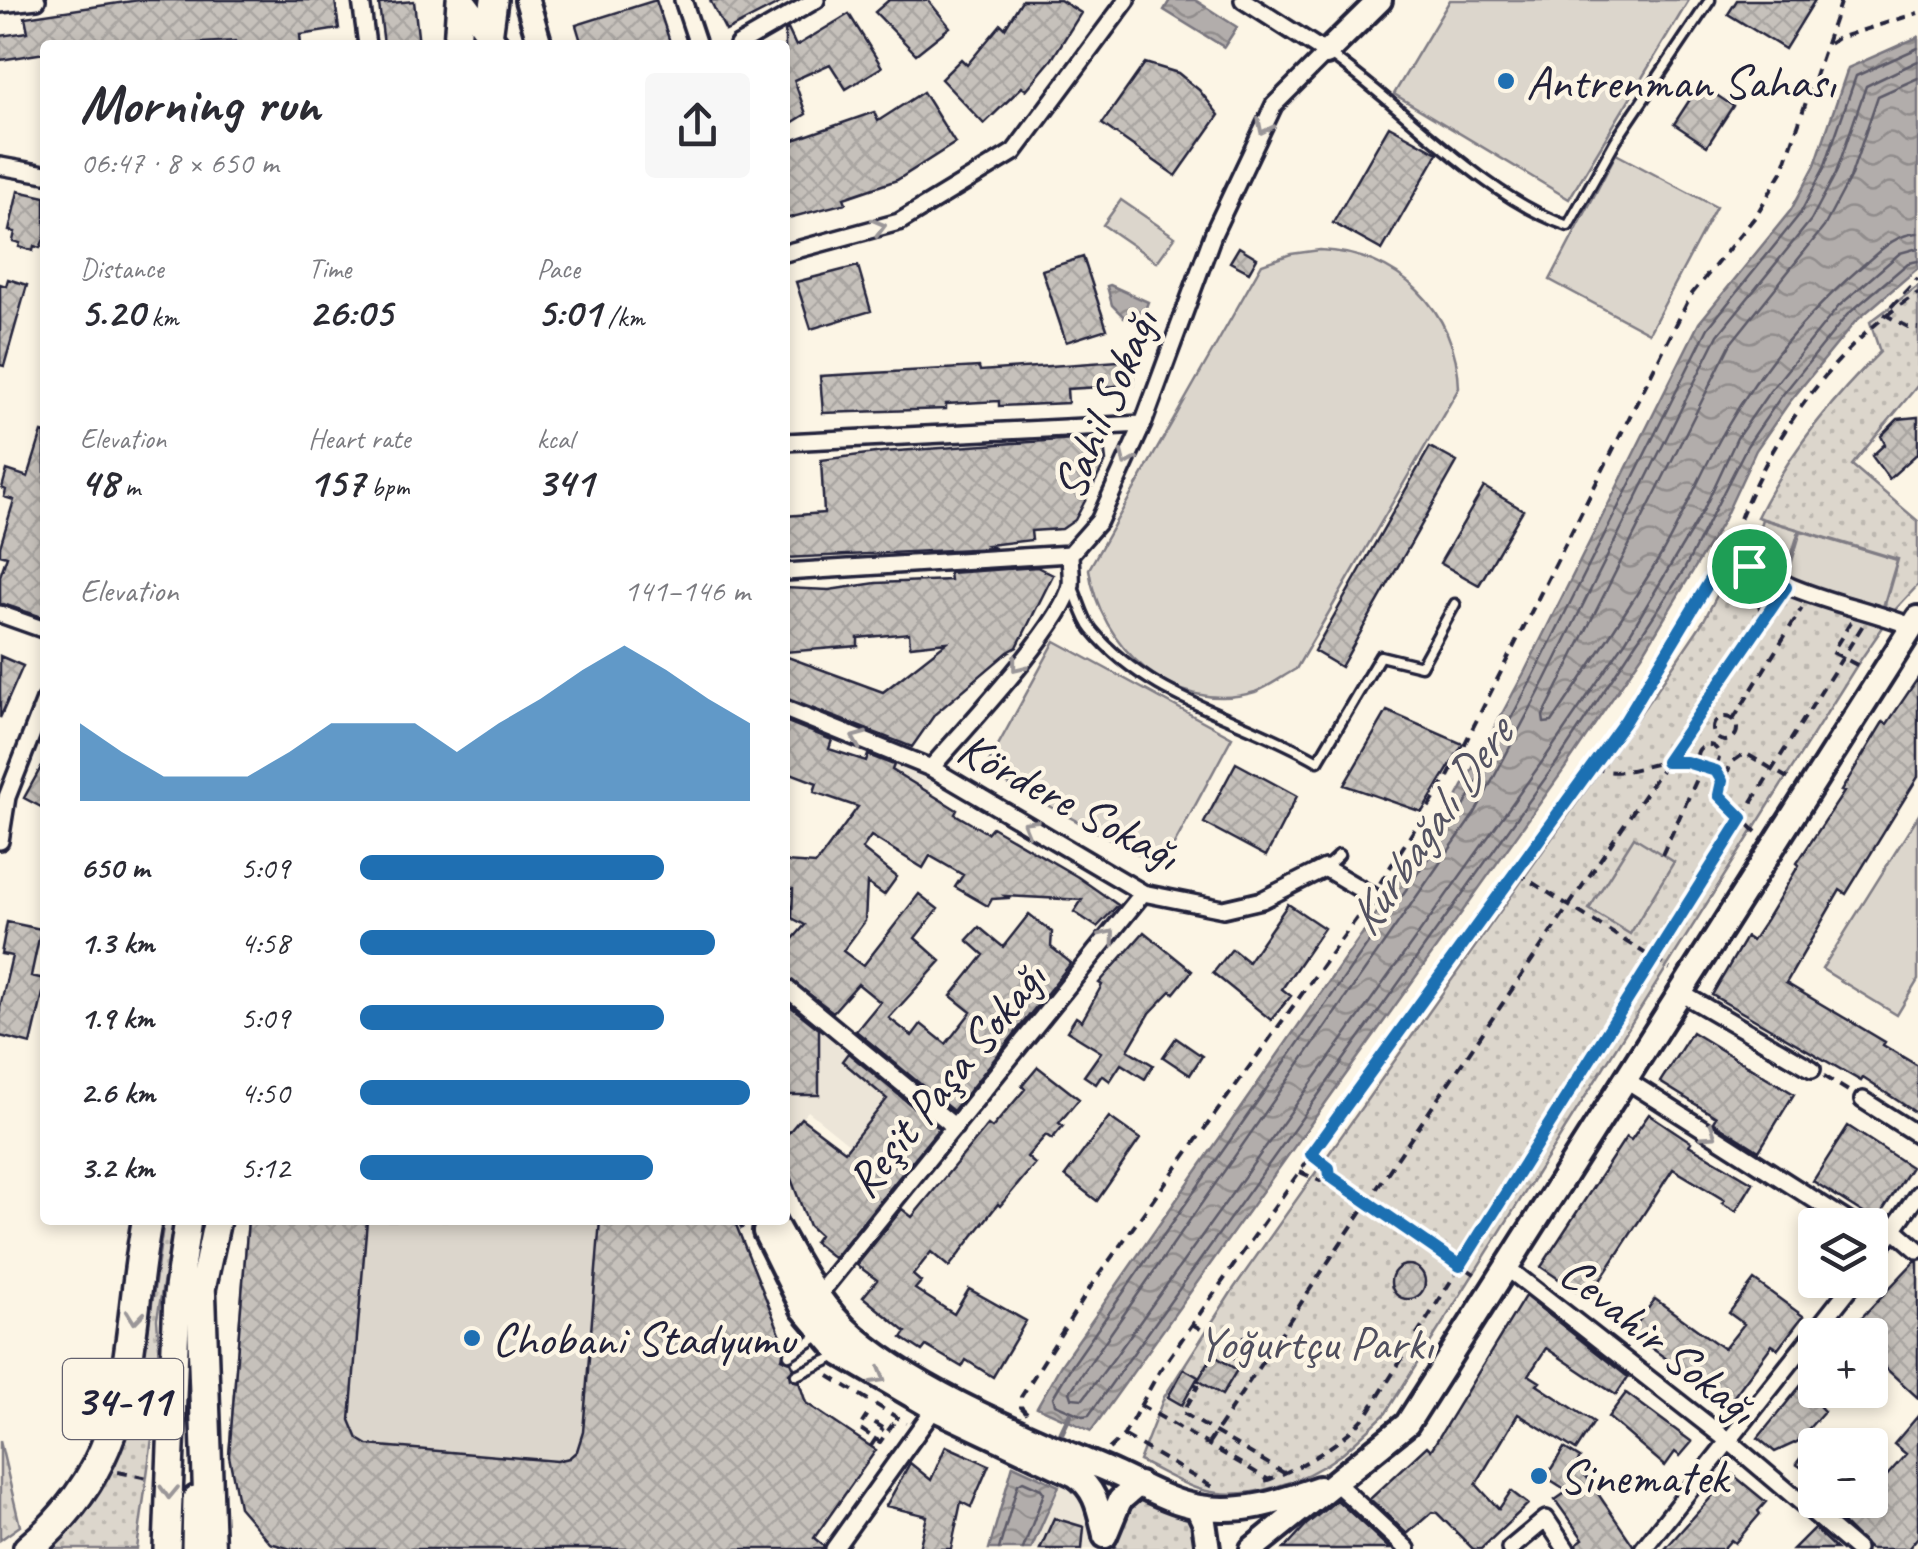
<!DOCTYPE html>
<meta charset="utf-8">
<style>
body{margin:0;font-family:Caveat,sans-serif;background:#f7f7f7;color:#2b2b33;height:100vh;display:flex;flex-direction:column;font-size:38px;white-space:nowrap}
*{box-sizing:border-box;margin:0}
p{font-size:32px;color:#7c7c81}
.icon{flex:none;width:55px;height:55px;fill:none;stroke:currentColor;stroke-width:2;stroke-linecap:round;stroke-linejoin:round}
.map{position:relative;flex:1;overflow:hidden}
.panel{position:absolute;left:40px;top:40px;width:750px;height:1185px;display:flex;flex-direction:column;background:#fff;border-radius:10px;box-shadow:0 5px 15px #0003}
.panel>*{flex:none}
.buttons{position:absolute;left:1798px;top:1208px;display:grid;gap:20px}
.buttons a{display:grid;place-items:center;width:90px;height:90px;border-radius:10px;background:#fff;box-shadow:0 5px 15px #0003;font-size:50px}
.pin{position:absolute;display:grid;place-items:center;width:85px;height:85px;color:#fff;margin:-42px;border:5px solid #fff;border-radius:50%;box-shadow:0 2px 10px #0007}
.round{display:grid;place-items:center;flex:none;width:105px;height:105px;border-radius:10px;background:#f7f7f7}
.head{display:flex;align-items:center;justify-content:space-between;height:170px;padding:0 40px}
h1{font-size:55px;font-weight:600;line-height:75px}
.figures{display:grid;grid-template-columns:repeat(3,1fr);gap:15px;height:170px;padding:10px 40px}
.figures div{display:grid;align-content:center}
.figures b{font-size:42px;font-weight:600}
.figures small{font-size:28px;font-weight:400}
.figures p{font-size:28px}
.chart{height:280px;padding:20px 40px}
.chart p{display:flex;justify-content:space-between}
.chart svg{width:100%;height:180px;margin-top:10px;fill:#1f6fb2;opacity:.7}
ul{padding:0 40px;list-style:none;font-size:32px}
li{display:grid;grid-template-columns:160px 120px 1fr;align-items:center;height:75px}
li i{height:25px;border-radius:12px;background:#1f6fb2}
.map>svg:first-child{display:block}
</style>
<div class="map">
<svg width="1918" height="1549" viewBox="0 0 1918 1549">
<defs>
<pattern id="grass-dots" width="8" height="8" patternUnits="userSpaceOnUse" patternTransform="scale(2.5)"><rect width="8" height="8" fill="#dcd6cc"/><path d="M2 2h.1M6 6h.1" fill="none" stroke="#bcb7b0" stroke-width="1.8" stroke-linecap="round"/></pattern>
<pattern id="water-waves" width="16" height="10" patternUnits="userSpaceOnUse" patternTransform="scale(2.5)"><rect width="16" height="10" fill="#b2adab"/><path d="M0 5q4-4 8 0t8 0" fill="none" stroke="#908c8c"/></pattern>
<pattern id="building-cross-hatch" width="8" height="8" patternUnits="userSpaceOnUse" patternTransform="scale(2.5)"><rect width="8" height="8" fill="#c6c1bb"/><path d="M0 0l8 8M0 8l8-8" fill="none" stroke="#aaa6a2"/></pattern>
</defs>
<rect width="100%" height="100%" fill="#fcf5e5"/>
<filter id="ink" filterUnits="userSpaceOnUse"><feTurbulence type="fractalNoise" baseFrequency=".01" numOctaves="2"/><feDisplacementMap in="SourceGraphic" scale="20" xChannelSelector="R" yChannelSelector="G"/><feConvolveMatrix kernelMatrix="1 2 1 2 8 2 1 2 1" color-interpolation-filters="sRGB"/></filter>
<g filter="url(#ink)">
<path fill="#ece5d8" d="M895 762 934 780 927 793 872 826Z
M785 1019 815 1020 946 1129 901 1186 808 1111 785 1137Z
M1062 1479 1083 1490 1097 1535 1096 1549H1031Z"/>
<path fill="url(#grass-dots)" stroke="#7f7c84" stroke-width="2.5" d="M1918 286V385L1852 465 1918 521V585L1894 611 1857 665 1386 1413C1371 1427 1356 1442 1340 1455 1304 1482 1247 1502 1202 1490 1180 1484 1159 1470 1139 1461L1164 1397 1234 1288 1665 678 1704 620 1740 552 1787 580 1884 608 1898 559 1757 517C1788 455 1831 400 1880 352L1870 322Z
M164 1220H174L157 1319 161 1372 137 1549H46L76 1516 108 1474 137 1408Z
M0 1441 20 1526 0 1540Z
M1139 1489 1189 1509 1205 1549H1115L1117 1511Z"/>
<path fill="#dcd6cc" stroke="#7f7c84" stroke-width="2.5" d="M1450 0H1689L1569 199 1394 94Z
M1616 154 1716 207 1649 333 1550 280Z
M1121 200 1175 237 1157 262 1103 225Z
M1320 250C1397 253 1457 309 1459 388L1296 669C1283 676 1269 687 1255 692 1173 717 1099 645 1089 569L1262 264 1291 254Z
M1762 519 1799 530 1785 577 1751 556Z
M1801 531 1897 560 1883 607 1787 578Z
M1055 641 1232 737 1162 867 984 771Z
M1918 816V980L1897 1015 1822 969Z
M1634 837 1674 862 1630 934 1589 909Z
M248 1220H714L666 1549H291L270 1543 229 1456Z"/>
<path fill="url(#water-waves)" stroke="#78757e" stroke-width="2.5" d="M1170 0H1195L1237 27 1224 47 1164 10Z
M1918 37V268L1855 322 1788 404 1756 450 1723 521 1644 652 1565 768 1091 1431 1037 1407 1061 1365 1455 801 1525 671 1699 323 1791 210 1815 165 1848 68Z
M1110 285 1148 302 1145 310 1124 317 1112 305 1107 286Z
M1013 1465 1059 1486 1031 1549H989Z"/>
<g fill="none" stroke-linecap="round" stroke-linejoin="round">
<path stroke="#5c5a68" stroke-width="2.5" d="M1918 48 1856 76 1824 168 1800 214 1708 328 1534 675 1464 807 1069 1370 1053 1397 1055 1404 1083 1416 1089 1415 1557 762 1684 570 1747 446 1780 398 1847 315 1908 263 1918 261
M1918 61 1866 86 1836 173 1811 220 1718 335 1545 681 1475 813 1080 1377 1070 1392 1072 1398 1083 1399 1114 1358 1547 755 1626 640 1703 511 1737 438 1770 391 1839 306 1900 253 1918 248
M1918 78 1878 96 1850 178 1824 227 1731 343 1543 716 1544 723 1552 722C1589 667 1627 612 1661 555 1684 515 1701 472 1724 432 1759 370 1807 314 1860 268 1878 253 1894 234 1918 233
M999 1549 1018 1484 1023 1481 1041 1489 1044 1493 1023 1549"/>
<path stroke="#78757e" stroke-width="6" d="M1056 1444 1070 1415"/>
</g>
<path fill="url(#building-cross-hatch)" stroke="#22223b" stroke-width="2.5" d="M139 0H335L339 29 300 35 301 45H235V41L166 45H45V53L0 60V36L28 32 25 17Z
M656 0 671 45H582L576 25Z
M710 0H786L726 31Z
M889 0H928L950 27 916 54 875 12Z
M1022 0H1060L1081 13 1052 59 1026 90 1022 87 984 124 941 79 961 59 967 65 1001 24 1005 28Z
M1737 0H1815L1785 49 1728 14Z
M414 1 419 45H384L379 4Z
M849 14 882 67 846 89 830 64 794 80 806 114 785 127V31L788 29 796 46Z
M1145 63 1178 73 1199 90 1219 115 1176 176 1102 124Z
M1700 84 1733 106 1707 146 1674 124Z
M923 92 955 143 897 180 844 198 846 203 785 219V143L874 112 878 121Z
M1389 126 1438 153 1382 250 1333 223Z
M18 191 45 197V237L40 248 34 246 33 251 19 247 20 243 13 241 15 232 9 231Z
M1239 247 1257 258 1249 272 1230 262Z
M1083 257 1107 329 1066 342 1042 270Z
M858 266 871 311 811 329 796 282Z
M8 279 27 285 4 366 0 365V284L6 286Z
M1132 360 1134 385 1067 389 1068 403 999 406V401L946 404V409L823 413 820 376 979 367 980 371Z
M1918 417V453L1889 479 1872 456 1885 444 1881 436 1898 419Z
M42 432 45 433V618L0 603V576L7 556 0 554V547L14 500 4 497 6 490 2 488 7 470 28 477Z
M1103 437 1106 461 1075 520 1062 529 1031 531 1032 540 988 545 994 548 785 558V516L824 513 821 460 883 452Z
M1430 447 1457 462 1341 667 1314 651Z
M1484 487 1523 510 1479 585 1440 563Z
M1037 567 1053 575 1017 647 1008 652 935 714 912 747 785 698V656L883 692 947 642 910 646 909 633 858 638V646L785 652V588L829 590 876 583 950 580 949 573Z
M0 656 23 666 0 718Z
M1918 678V777L1846 894 1840 890 1786 983 1885 1042 1883 1045 1918 1066V1114L1863 1078 1861 1081 1712 995 1746 937 1752 941 1766 920 1799 865 1797 863 1844 792 1841 791 1883 722 1887 724Z
M1387 711 1463 744 1422 812 1344 785Z
M785 721 832 740 829 749 866 761 868 755 894 765 892 770 957 810 955 814 987 833 992 827 1078 877 1118 905 1097 927 1074 912 1082 900 1005 896 1008 898 992 899 988 906 955 887 963 875 930 856 923 868 871 836 862 849 897 877 884 895 867 883 865 921 843 951 863 966 919 894 938 909 915 938 941 961 889 1018 912 1036 921 1024 946 1044 971 1012 951 996 984 955 967 940 979 927 1003 947 1029 914 1052 932 1051 947 1071 963 953 1111 856 1031 880 1002 858 984 833 1012 785 976V948L805 925 792 918 793 889 785 888V862L816 864 858 807 814 792 817 783 785 771Z
M45 760V809L24 798Z
M1236 763 1297 796 1266 856 1204 823Z
M1288 904 1324 928 1282 989 1291 996 1271 1020 1213 973 1232 949 1248 962Z
M7 922 41 929 31 976 45 979V985L31 1044 0 1036V1007L12 956 1 954Z
M1144 932 1192 971 1174 993 1171 991 1150 1013 1128 1050 1153 1065 1145 1079 1121 1064 1110 1081 1102 1075 1096 1084 1084 1076 1101 1052 1067 1031 1076 1017 1082 1021 1102 985 1099 983Z
M785 1002 819 1029V1095H785Z
M1692 1032 1794 1094 1759 1151 1713 1122 1716 1117 1660 1082Z
M1176 1038 1202 1056 1190 1075 1163 1057Z
M848 1053 939 1128 834 1258 814 1242 819 1235 809 1226 785 1163V1137L801 1118 845 1151 887 1099 842 1061Z
M1038 1067 1079 1099 1059 1123 1063 1126 1052 1139 1046 1135 1027 1157 1035 1164 1000 1206 998 1204 949 1267 931 1252 913 1275 921 1282 915 1289 954 1314 969 1289 1026 1321 993 1377 966 1360 962 1367 926 1346 922 1351 902 1338 906 1332 863 1297 877 1280 857 1265 902 1209 912 1217 988 1125 992 1128 1025 1089 1022 1086Z
M1649 1114 1691 1142 1689 1145 1753 1183 1736 1211 1722 1203 1724 1200 1673 1169 1588 1299 1541 1267 1626 1137 1631 1140Z
M1109 1117 1140 1139 1097 1201 1065 1176Z
M1848 1126 1911 1167 1876 1221 1813 1181Z
M248 1220H367L350 1420 358 1439 368 1445 557 1461 569 1458 577 1451 583 1432 600 1220H734L786 1348 782 1358 791 1362 794 1368 789 1373 790 1379 799 1382 806 1403 876 1450 814 1538 824 1546 823 1549H291L270 1543 239 1507 229 1456Z
M1915 1261H1918V1398L1870 1354V1335H1845Z
M1391 1282a17 17 0 1 1 34 0a17 17 0 1 1-34 0Z
M1754 1280 1803 1316 1778 1349 1772 1345 1729 1403 1630 1333 1655 1299 1724 1349 1744 1324 1729 1313Z
M1525 1296 1628 1377 1616 1395 1546 1348 1529 1375 1540 1382 1537 1385 1594 1422 1576 1450 1518 1414 1476 1484 1499 1509 1511 1491 1528 1504 1481 1549H1473L1437 1513 1432 1512 1407 1534 1370 1499 1427 1446 1431 1450Z
M1244 1337 1257 1345 1244 1366 1231 1357Z
M1213 1355 1237 1370 1222 1395 1198 1380Z
M1815 1368V1390H1834L1820 1407 1824 1411 1797 1442 1775 1452 1758 1438Z
M1184 1369 1198 1377 1182 1405 1168 1397Z
M1626 1393 1692 1442 1680 1456 1675 1452 1665 1466 1608 1417Z
M1918 1416V1537L1908 1549H1869L1843 1523 1862 1501 1870 1500V1495L1906 1454 1894 1444Z
M1815 1438V1477L1796 1464Z
M946 1446 989 1465 971 1507 961 1502 951 1549H919L927 1516 886 1506 910 1463 931 1480Z
M1564 1448 1580 1458 1577 1463 1633 1545 1632 1549H1577L1576 1544 1583 1539 1555 1500 1568 1491 1546 1477Z
M1732 1474 1766 1502 1758 1511 1760 1514 1735 1543 1731 1540 1723 1549H1665Z
M1337 1500 1390 1549H1284L1307 1524Z
M1054 1518 1084 1527 1082 1549H1040Z
M1814 1528 1818 1532 1836 1549H1793Z"/>
<g fill="none" stroke-linecap="round" stroke-linejoin="round">
<defs>
<path id="lane" d="M1330 55C1407 108 1480 195 1568 226L1616 140 1710 0
M1073 588C1079 601 1083 619 1092 630 1149 700 1243 717 1318 761L1380 656 1421 666 1455 604
M1325 868 1339 855
M789 1355 819 1336
M796 1375 837 1356"/>
<path id="street" d="M361 0 367 45
M683 0 698 45
M0 4 37 0
M738 45 816 0
M0 166 45 174
M785 253 899 222 1014 152 1127 0
M785 442 1143 424
M1729 549C1786 597 1844 601 1911 626
M785 572 1070 554
M0 614 45 630
M785 709 931 768 1143 893 1223 909 1262 900 1325 868 1372 896
M931 768C962 732 1062 626 1071 585 1072 575 1070 563 1070 554L1099 521 1143 424 1214 232 1274 105 1326 53 1243 0
M0 841 7 797 45 700
M785 987 955 1127
M1681 993 1812 1069
M1628 1081 1854 1225
M1863 1100 1918 1135
M1895 1230 1918 1250
M1870 1262 1918 1194
M1506 1267 1731 1443 1856 1549
M814 1300 1143 893
M1336 1483 1407 1549
M834 1549 939 1402
M1510 1549 1546 1519 1566 1549
M1643 1549 1856 1280"/>
<path id="secondary" d="M463 0 497 45
M527 0 540 45
M1326 53 1380 0
M773 1220C793 1257 815 1298 845 1328 910 1390 1032 1438 1114 1473 1141 1485 1171 1503 1199 1507 1242 1514 1279 1502 1319 1488
M765 1232 803 1309 841 1354 935 1409 1075 1475C1097 1490 1099 1511 1105 1535
M1197 1507 1204 1522 1208 1549
M1105 1536 1120 1500 1139 1484
M1252 1549 1407 1424 1918 618"/>
<path id="primary" d="M457 45 460 0
M488 45 494 0
M200 1314 201 1294 217 1220
M167 1549 177 1295 188 1220
M195 1549 196 1499"/>
<path id="highway" d="M201 1294 210 1549
M28 1549C141 1456 123 1348 147 1220"/>
</defs>
<use href="#lane" stroke="#22223b" stroke-width="15"/>
<use href="#street" stroke="#22223b" stroke-width="22"/>
<use href="#secondary" stroke="#22223b" stroke-width="30"/>
<use href="#primary" stroke="#22223b" stroke-width="32"/>
<use href="#highway" stroke="#22223b" stroke-width="35"/>
<path stroke="#22223b" stroke-width="4" stroke-dasharray="10 8" stroke-linecap="butt" d="M1829 44 1838 38 1918 13
M1891 307 1918 278
M1884 314 1908 327 1918 328
M1734 535C1766 443 1835 345 1918 293
M1754 586 1763 620
M1851 622 1832 652 1859 666
M1713 729a12 12 0 1 1 24 0a12 12 0 1 1-24 0Z
M1733 720 1802 608
M1697 756a11 11 0 1 1 22 0a11 11 0 1 1-22 0Z
M1593 767C1619 779 1641 765 1667 762 1684 761 1699 765 1716 771L1722 781
M1756 832 1719 795 1731 763 1745 753 1789 779
M1662 855 1703 766
M1517 873 1670 969
M1380 883 1448 777 1691 295 1755 217 1782 172 1841 0
M1824 1076 1850 1092
M1312 1155 1329 1168V1176
M1300 1172 1320 1181 1329 1176 1476 1275
M739 1220 743 1231
M1192 1324 1236 1350
M829 1376 906 1423
M1194 1384 1198 1386 1183 1413 1284 1473
M1140 1405 1269 1480
M1027 1413 1021 1407V1397L1093 1283 1364 908
M883 1428 866 1417 859 1428 880 1442 897 1418
M1125 1436 1212 1487
M1208 1444 1367 1203 1778 598
M1109 1449 1124 1435 1159 1372 1363 1081 1625 721 1721 562
M118 1472 148 1478
M1265 1481C1302 1467 1342 1444 1368 1413L1863 625"/>
<use href="#lane" stroke="#fcf5e5" stroke-width="8"/>
<use href="#street" stroke="#fcf5e5" stroke-width="15"/>
<use href="#secondary" stroke="#fcf5e5" stroke-width="22"/>
<use href="#primary" stroke="#fcf5e5" stroke-width="25"/>
<use href="#highway" stroke="#fcf5e5" stroke-width="28"/>
<path stroke="#22223b" stroke-width="4" stroke-dasharray="10 8" stroke-linecap="butt" d="M871 1446 883 1428"/>
</g>
<defs><path id="oneway-chevron" d="M-2-3.5L2.5 0L-2 3.5" fill="none" stroke-width="1.6" stroke-linecap="round" stroke-linejoin="round" transform="scale(2.5)"/></defs>
<g stroke="#9a9698">
<use href="#oneway-chevron" transform="translate(1264 127) rotate(116)"/>
<use href="#oneway-chevron" transform="translate(879 227) rotate(-15)"/>
<use href="#oneway-chevron" transform="translate(1127 459) rotate(114)"/>
<use href="#oneway-chevron" transform="translate(1018 665) rotate(128)"/>
<use href="#oneway-chevron" transform="translate(858 739) rotate(-158)"/>
<use href="#oneway-chevron" transform="translate(1029 826) rotate(-150)"/>
<use href="#oneway-chevron" transform="translate(1109 936) rotate(-51)"/>
<use href="#oneway-chevron" transform="translate(1710 1133) rotate(33)"/>
<use href="#oneway-chevron" transform="translate(135 1317) rotate(96)"/>
<use href="#oneway-chevron" transform="translate(879 1377) rotate(30)"/>
<use href="#oneway-chevron" transform="translate(169 1492) rotate(92)"/>
</g>
</g>
<g fill="none" stroke-linecap="round" stroke-linejoin="round" filter="url(#ink)">
<defs>
<path id="route" d="M1729 549 1749 566 1786 587 1666 762H1686L1716 771 1722 781 1719 795 1742 818 1460 1266 1330 1176 1329 1168 1311 1154 1625 721Z"/>
</defs>
<use href="#route" stroke="#fff" stroke-width="20"/>
<use href="#route" stroke="#1f6fb2" stroke-width="12"/>
</g>
<g fill="#1f6fb2" stroke="#fcf5e5" stroke-width="4">
<circle cx="1506" cy="81" r="10"/>
<circle cx="472" cy="1338" r="10"/>
<circle cx="1539" cy="1476" r="10"/>
</g>
<g text-anchor="middle" stroke-width="9" stroke-linejoin="round" paint-order="stroke">
<rect fill="#fcf5e5" stroke="#63616e" stroke-width="2.5" x="63" y="1359" width="120" height="80" rx="8"/>
<g font-size="45" font-weight="bold" fill="#22223b">
<text x="123" y="1415">34-11</text>
</g>
<g font-size="48" fill="#22223b" stroke="#fcf5e5" text-anchor="start">
<text x="1526" y="98">Antrenman Sahası</text>
<text x="492" y="1355">Chobani Stadyumu</text>
<text x="1559" y="1493">Sinematek</text>
</g>
<g font-size="48" fill="#22223b" stroke="#fcf5e5">
<text transform="translate(1104 404) rotate(-67)" y="17">Sahil Sokağı</text>
<text transform="translate(1069 800) rotate(28)" y="17">Kördere Sokağı</text>
<text transform="translate(945 1079) rotate(-51)" y="17">Reşit Paşa Sokağı</text>
<text transform="translate(1659 1339) rotate(39)" y="17">Cevahir Sokağı</text>
</g>
<g font-size="48" fill="#504f5f" stroke="#fcf5e5">
<text x="1315" y="1359">Yoğurtçu Parkı</text>
</g>
<g font-size="50" font-style="italic" fill="#545362" stroke="#fcf5e5">
<text transform="translate(1428 826) rotate(-55)" y="18">Kurbağalı Dere</text>
</g>
</g>
</svg>
<div class="buttons">
<a><svg class="icon" aria-label="layers" viewBox="0 0 24 24"><path d="M12 4l9 5-9 5-9-5zM3 14l9 5 9-5"/></svg></a>
<a>+</a>
<a>−</a>
</div>
<div class="pin" style="left:1749px;top:566px;background:#1e9e55"><svg class="icon" aria-label="arrive" viewBox="0 0 24 24"><path d="M6 21V4h12l-3 4 3 4H6"/></svg></div>
<section class="panel">
<div class="head"><div><h1>Morning run</h1><p>06:47 · 8 × 650 m</p></div><a class="round"><svg class="icon" aria-label="share" viewBox="0 0 24 24"><path d="M12 15V3M7 8l5-5 5 5M5 13v7h14v-7"/></svg></a></div>
<div class="figures">
<div><p>Distance</p><b>5.20<small> km</small></b></div>
<div><p>Time</p><b>26:05</b></div>
<div><p>Pace</p><b>5:01<small> /km</small></b></div>
</div>
<div class="figures">
<div><p>Elevation</p><b>48<small> m</small></b></div>
<div><p>Heart rate</p><b>157<small> bpm</small></b></div>
<div><p>kcal</p><b>341</b></div>
</div>
<div class="chart"><p><span>Elevation</span>141–146 m</p>
<svg viewBox="0 0 160 44" preserveAspectRatio="none"><path d="M0 44V25L10 32L20 38L30 38L40 38L50 32L60 25L70 25L80 25L90 32L100 25L110 19L120 12L130 6L140 12L150 19L160 25V44z"/></svg>
</div>
<ul>
<li><b>650 m</b>5:09<i style="width:78%"></i></li>
<li><b>1.3 km</b>4:58<i style="width:91%"></i></li>
<li><b>1.9 km</b>5:09<i style="width:78%"></i></li>
<li><b>2.6 km</b>4:50<i style="width:100%"></i></li>
<li><b>3.2 km</b>5:12<i style="width:75%"></i></li>
</ul>
</section>
</div>
